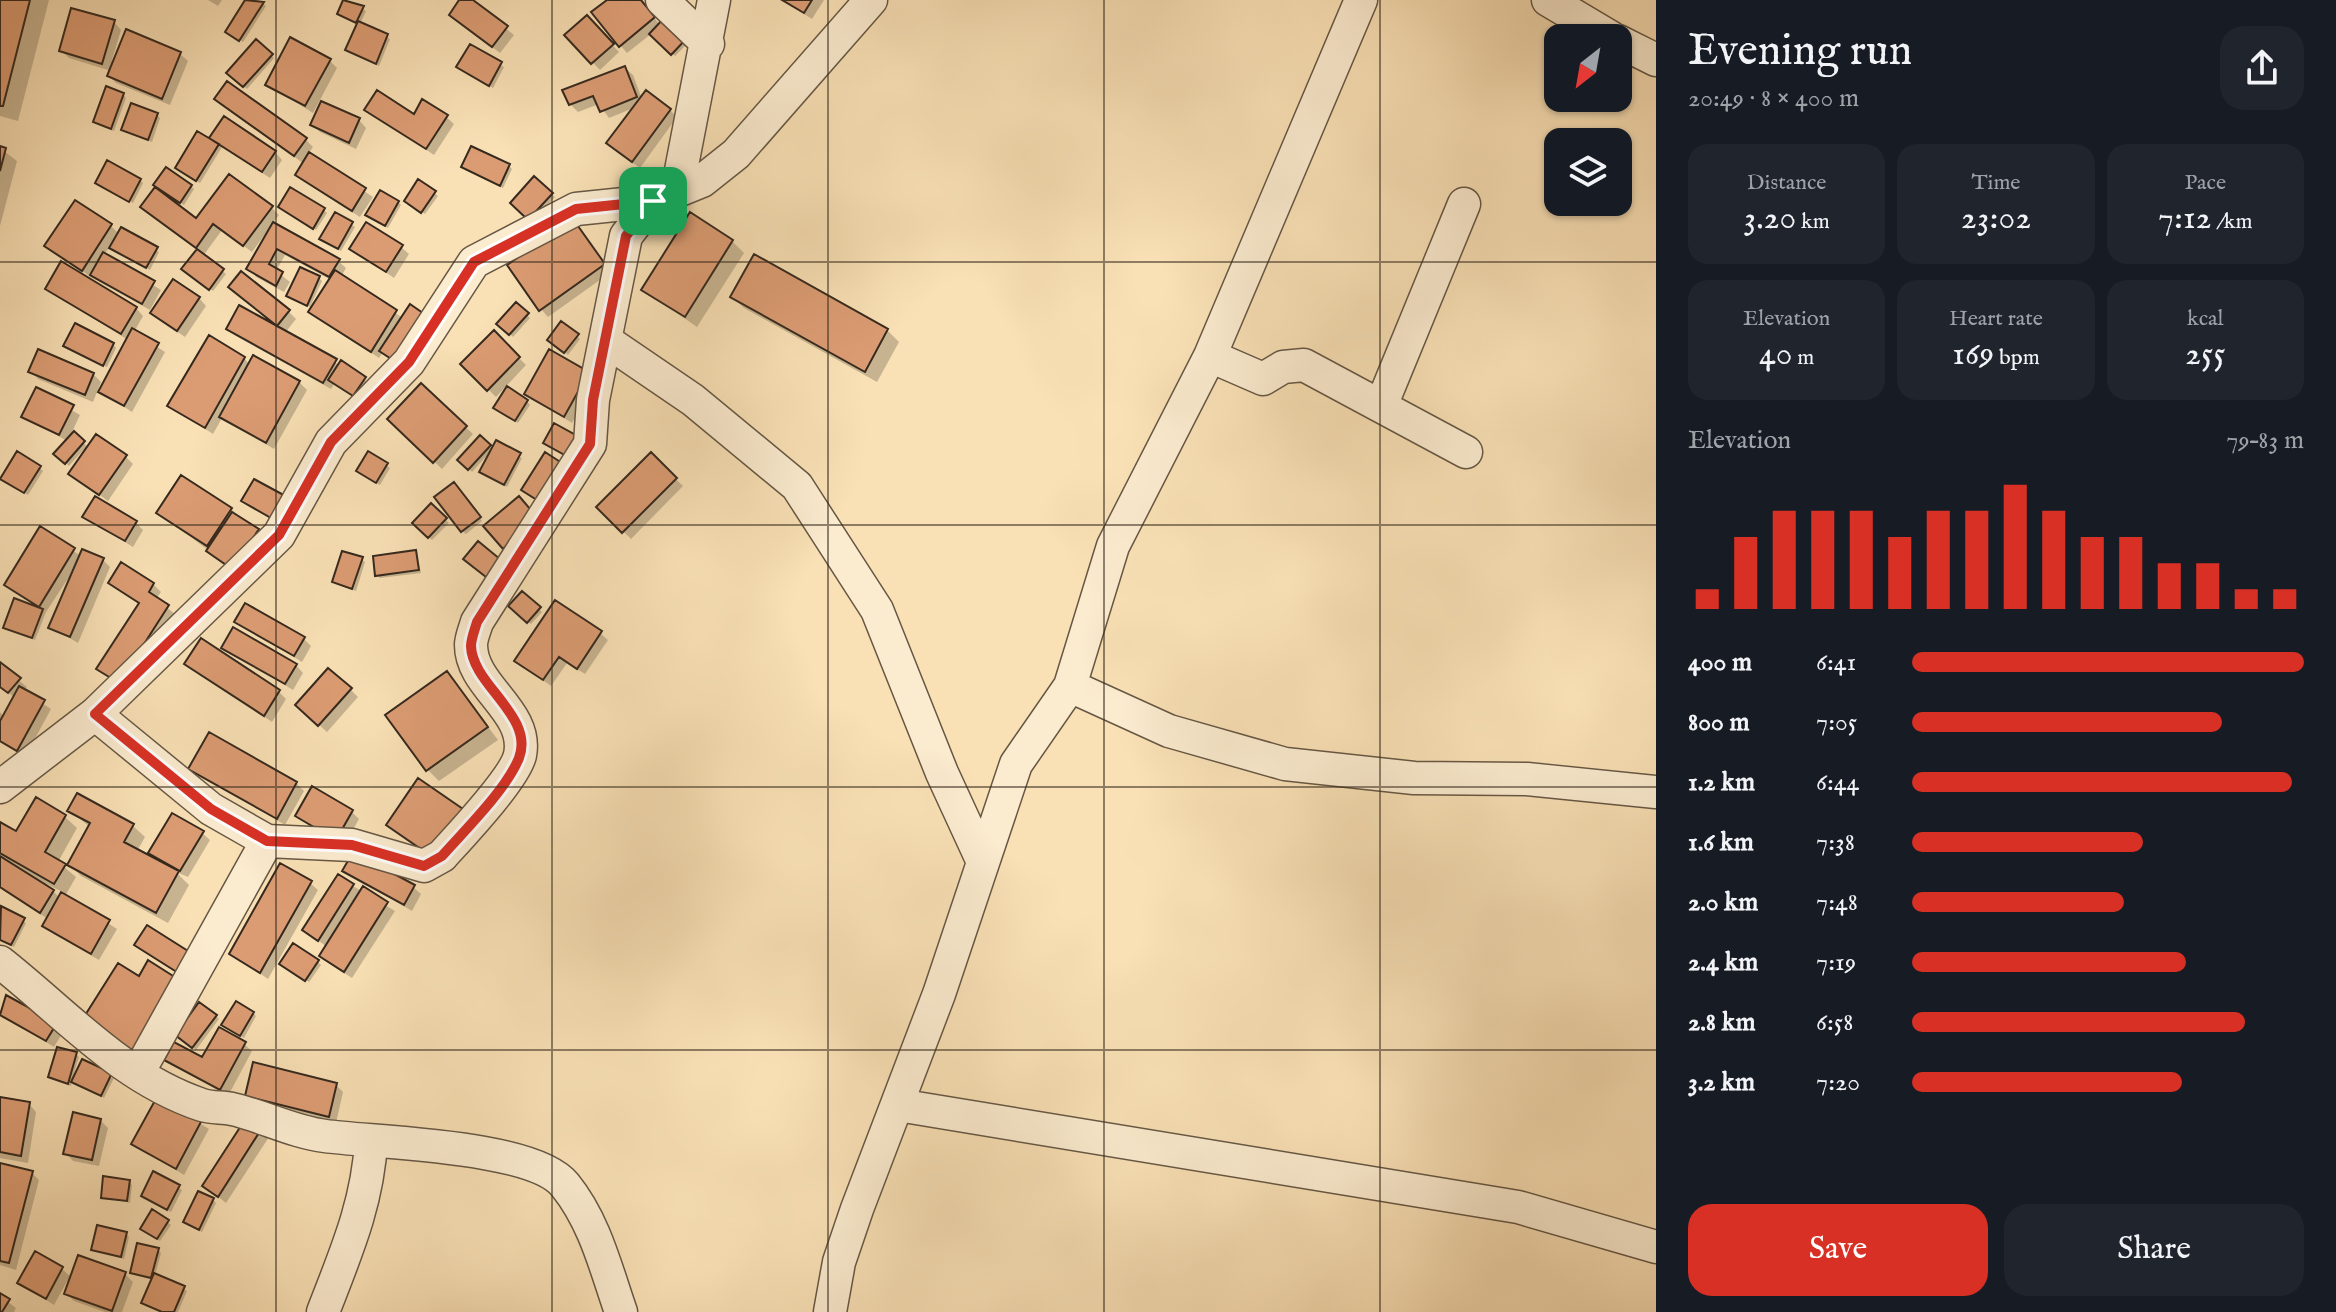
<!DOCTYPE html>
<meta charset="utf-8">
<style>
body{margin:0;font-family:"IM FELL English",serif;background:#20242c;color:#f1f3f6;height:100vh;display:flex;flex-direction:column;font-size:30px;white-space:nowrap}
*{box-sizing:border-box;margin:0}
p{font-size:26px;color:#9ea1a6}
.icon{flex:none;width:44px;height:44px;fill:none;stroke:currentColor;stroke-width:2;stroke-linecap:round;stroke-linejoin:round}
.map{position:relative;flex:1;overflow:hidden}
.panel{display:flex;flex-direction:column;background:#171b24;width:680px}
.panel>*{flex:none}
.needle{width:52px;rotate:211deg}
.fabs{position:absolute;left:1544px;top:24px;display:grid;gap:16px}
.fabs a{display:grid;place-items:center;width:88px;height:88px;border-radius:16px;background:#171b24;box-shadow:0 2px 6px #0004;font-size:40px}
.pin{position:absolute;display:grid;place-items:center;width:68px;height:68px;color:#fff;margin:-34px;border-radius:16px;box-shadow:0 4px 12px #0006}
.round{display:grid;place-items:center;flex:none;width:84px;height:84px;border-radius:24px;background:#20242c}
.head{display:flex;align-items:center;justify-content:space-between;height:136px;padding:0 32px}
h1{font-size:44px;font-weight:600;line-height:60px}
.metrics{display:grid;grid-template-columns:repeat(3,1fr);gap:12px;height:136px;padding:8px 32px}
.metrics div{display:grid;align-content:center;border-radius:20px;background:#20242c;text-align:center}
.metrics b{font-size:34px;font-weight:600}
.metrics small{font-size:22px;font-weight:400}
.metrics p{font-size:22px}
.chart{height:224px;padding:16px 32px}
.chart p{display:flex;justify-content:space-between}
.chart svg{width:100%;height:144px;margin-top:8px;stroke:#d93025;stroke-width:6}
.cta{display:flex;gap:16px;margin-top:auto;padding:16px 32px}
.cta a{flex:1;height:92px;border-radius:24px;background:#d93025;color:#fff;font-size:32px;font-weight:600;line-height:92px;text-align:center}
.cta a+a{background:#20242c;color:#f1f3f6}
ul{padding:0 32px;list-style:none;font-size:26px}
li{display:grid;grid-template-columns:128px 96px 1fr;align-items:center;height:60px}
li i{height:20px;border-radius:10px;background:#d93025}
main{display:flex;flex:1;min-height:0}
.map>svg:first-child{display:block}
</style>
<main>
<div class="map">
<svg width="1656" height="1312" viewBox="0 0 1656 1312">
<rect width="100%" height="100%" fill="#f9e0b5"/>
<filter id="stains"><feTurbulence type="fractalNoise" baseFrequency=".0025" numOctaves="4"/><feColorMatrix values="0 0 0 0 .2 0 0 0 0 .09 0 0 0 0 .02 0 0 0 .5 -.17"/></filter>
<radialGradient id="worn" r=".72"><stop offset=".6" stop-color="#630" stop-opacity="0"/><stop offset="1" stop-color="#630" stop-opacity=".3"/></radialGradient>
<path fill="#0003" fill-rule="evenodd" d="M0 0H49L18 121 0 116Z
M208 0H222L218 6Z
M248 0H258L266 6 243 42 227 31Z
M346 0 366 11 360 24 390 39 379 66 347 50 358 24 339 14Z
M462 0H470L514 35 500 53 459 22Z
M610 0H640L660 25 689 42 675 56 651 34 627 53 620 45Z
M781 0H824L812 19Z
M587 17 619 52 600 70 567 36Z
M114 22 121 30 112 60 180 54 188 61 170 105 116 83 109 76 111 71 69 58 61 50Z
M257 42 274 58 247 89 229 73Z
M470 47 504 67 493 88 462 70Z
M330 61 337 68 313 113 267 84Z
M625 68 633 75 642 99 670 110 677 117 640 168 616 151 636 107 609 118 599 104 578 112 570 104Z
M123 94 126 98 114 131 99 125 96 121Z
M217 99 306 140 313 147 308 154 373 197 360 217 305 182 297 175 304 164Z
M367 110 446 117 454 124 434 155Z
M157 115 160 118 152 142 123 130Z
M359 120 366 128 356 149 320 132 312 125Z
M198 134 219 147 212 137 275 152 282 160 270 178 222 147 200 183 180 171Z
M0 148 17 161 0 226Z
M509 166 512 169 503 188 463 167Z
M534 179 555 197 533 222Z
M140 180 143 183 133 203 100 185Z
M419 181 438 196 425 214 409 204Z
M191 186 194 189 184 205 159 188Z
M398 202 401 205 388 228 371 218Z
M280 207 324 210 327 213 316 230Z
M272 208 279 215 272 224 338 261 346 268 341 277 403 318 408 370 383 352 379 358 311 312 331 280 285 255 276 271 290 282 284 292 256 277 249 269 266 233 252 252 222 230 203 256 226 274 213 291 184 269 198 249 150 214 197 221Z
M335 214 355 227 341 251 324 242Z
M573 221 611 272 548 317 541 309Z
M111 226 119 234 159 252 150 270 110 246 104 255 161 290 150 310 91 277 47 246Z
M732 241 744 253 697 327 644 290Z
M401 247 409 254 394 278 352 249Z
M755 257 887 330 899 342 877 382 744 308 732 297Z
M319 278 322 281 310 307 292 299Z
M47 289 136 308 143 316 134 332 165 352 132 412 100 391 128 340Z
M238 295 288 311 296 319 285 333 368 382 357 398 335 383 331 389 236 336 228 329 275 325Z
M199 298 206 306 185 337 160 320Z
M516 305 530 318 513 337 499 324Z
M494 333 526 365 496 397 462 364Z
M577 336 580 339 568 355 552 343Z
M113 344 116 348 107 367 69 349Z
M244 358 250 365 299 382 307 390 274 449 222 418 213 434 170 406Z
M31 371 93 374 101 382 93 402 38 379Z
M596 381 572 423 526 394Z
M421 386 473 434 442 469 389 419Z
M37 390 80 415 72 432 87 446 69 466 56 454 67 441 24 416Z
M527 401 530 405 518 423 499 411Z
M480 438 493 450 522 458 507 487 485 475 491 451 472 472 460 460Z
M368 453 390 468 380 485 361 474Z
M651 455 683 486 631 539 599 507Z
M125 456 133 464 108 501 71 474Z
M40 468 43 471 28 495 6 481Z
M457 487 482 521 466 534 462 531Z
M431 506 449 523 432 540 414 523Z
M231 509 265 538 241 575 159 513Z
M85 517 135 522 143 530 133 547Z
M40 529 81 556 103 560 110 567 78 643 51 627 69 577 46 612 35 640 5 627 38 607 6 584Z
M416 552 421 573 380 578 377 575Z
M361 559 365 562 356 591 334 582Z
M110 583 153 584 161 592 156 599 175 614 127 689 99 669 140 604Z
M522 593 542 612 531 624 511 606Z
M237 622 304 639 311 646 302 662Z
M600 633 608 640 585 674 567 663 551 686 516 661Z
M224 648 296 665 303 673 293 690Z
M186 664 279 692 286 699 272 722Z
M0 665 27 687 23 691 51 709 25 757 0 742V712L4 717 15 698 0 686Z
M447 673 498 740 439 781 427 769Z
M351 690 358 697 327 732 305 712Z
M191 768 296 783 304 791 285 825Z
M70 811 133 826 145 837 137 851 161 863 151 853 202 833 210 840 188 877 176 872 189 885 168 923 81 876 69 864 90 827Z
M352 812 359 819 344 846 297 816Z
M65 817 77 828 58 862 76 877 65 896 117 929 99 960 52 933 44 926 48 919 0 888V824L17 834ZM46 884 63 892 60 898Z
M345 871 413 887 421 894 412 911Z
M310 883 318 890 268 979 231 954Z
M353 886 395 911 352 978 329 963 322 956 327 947 304 930Z
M2 909 26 923 14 947 0 940Z
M136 945 194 958 191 982 144 952Z
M318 962 321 965 309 982 285 967Z
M7 998 63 1032 54 1047 0 1014Z
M253 1013 256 1016 244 1038 223 1025Z
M216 1016 219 1019 196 1050 181 1038Z
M244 1044 252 1051 228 1096 167 1060H203Z
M76 1054 79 1057 74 1073 114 1078 104 1098 72 1080 71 1086 50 1077Z
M336 1085 343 1092 336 1123 255 1103 247 1095Z
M159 1098 209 1129 184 1175 133 1144Z
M0 1099 29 1104 36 1112 28 1163 0 1158Z
M100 1120 108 1128 99 1166 73 1161 66 1153Z
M247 1120 269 1137 226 1203 205 1186Z
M0 1165 32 1173 39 1180 16 1270 0 1265Z
M154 1174 182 1190 171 1212 146 1199Z
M129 1182 132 1185 130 1203 103 1197Z
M213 1200 216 1203 202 1232 188 1225Z
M167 1222 171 1225 160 1241 145 1231Z
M126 1234 129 1237 124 1259 94 1249Z
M158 1250 161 1253 155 1275 187 1291 178 1312H161L146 1306 143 1303 153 1280 132 1272Z
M62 1269 70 1276 54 1305 20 1283Z
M125 1274 133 1282 122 1312H105L74 1301 67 1294Z
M0 1296 16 1308 14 1312H0Z"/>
<path fill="#dc9c73" stroke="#35291e" stroke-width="2" d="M0 0H30L3 106H0Z
M245 0 264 2 239 41 225 32Z
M343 0 364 6 356 23 337 14Z
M459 0H473L508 26 492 47 449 15Z
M607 0H641L655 17 619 47 591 12Z
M782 0H812L804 13Z
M71 8 115 20 102 64 59 51Z
M587 15 614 44 591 64 564 35Z
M665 17 687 38 671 55 649 34Z
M358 21 388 34 376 64 345 50Z
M126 29 181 52 162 99 107 76Z
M290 37 331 59 305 106 265 85Z
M256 39 273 54 243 87 226 73Z
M470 44 502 62 489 86 456 67Z
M625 66 637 97 600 112 593 96 569 105 562 90Z
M227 81 307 138 294 156 214 99Z
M106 86 124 93 111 129 93 122Z
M377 90 414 114 422 99 448 115 426 149 364 110Z
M646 90 671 109 632 162 606 143Z
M321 101 360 118 349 143 310 125Z
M131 103 158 113 148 140 121 130Z
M224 116 276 151 262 172 209 138Z
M197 131 219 144 196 181 175 168Z
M0 146 6 148 0 171Z
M471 146 510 164 500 186 461 167Z
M309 152 366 188 352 211 295 175Z
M107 160 141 179 129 202 95 183Z
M166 167 192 185 180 203 153 185Z
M229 174 273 206 243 246 213 224 196 248 140 207 155 187 196 218Z
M534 176 553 193 528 220 510 203Z
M418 179 436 191 421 213 404 201Z
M290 187 325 208 313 229 278 207Z
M380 190 399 201 385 226 365 215Z
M75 200 112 224 82 271 44 246Z
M335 212 353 222 338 249 319 239Z
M690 212 733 240 685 317 641 290Z
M573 219 605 264 539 311 507 265Z
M273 222 340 259 329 277 277 249 269 264 283 272 276 286 246 269Z
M366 222 403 245 386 272 349 249Z
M121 227 158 247 146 268 109 248Z
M197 249 224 269 209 290 181 269Z
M103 252 155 281 142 304 90 275Z
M754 254 888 329 865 372 730 297Z
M61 261 137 307 121 334 45 289Z
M300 267 320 276 307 306 286 296Z
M335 270 397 310 371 352 308 312Z
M241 271 290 310 277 326 228 287Z
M173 279 200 297 177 331 150 313Z
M516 302 529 313 509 335 496 324Z
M410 304 430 318 399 364 379 351Z
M239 305 337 359 323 383 226 329Z
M561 321 579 334 564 353 547 340Z
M75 323 114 343 103 366 63 346Z
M132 328 159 343 124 406 98 392Z
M494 330 520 357 487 391 460 364Z
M209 335 245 357 205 428 167 406Z
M38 349 94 373 85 395 28 372Z
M549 349 589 372 564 417 524 394Z
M253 355 300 381 266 443 219 417Z
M341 360 366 377 353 396 328 380Z
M421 383 467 426 433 463 387 419Z
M507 386 528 400 515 421 493 408Z
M36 387 74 405 59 435 21 417Z
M554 423 581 438 570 458 543 443Z
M74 431 85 441 65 464 53 454Z
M96 434 127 455 99 495 68 474Z
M480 435 491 445 468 470 457 460Z
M496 440 521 453 504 485 479 472Z
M17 451 41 466 24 493 0 479Z
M368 451 388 463 376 483 356 471Z
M545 452 568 467 545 505 521 490Z
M651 452 677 478 622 533 596 507Z
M181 475 232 508 207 546 156 513Z
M254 479 291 499 278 522 241 501Z
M454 482 481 517 461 532 434 497Z
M95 496 137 521 125 541 82 517Z
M519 496 536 516 503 549 483 526Z
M431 503 447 518 428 538 412 523Z
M232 512 259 529 232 569 206 551Z
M40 526 75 548 39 607 4 585Z
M478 541 506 564 491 581 463 559Z
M82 549 104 558 70 637 48 628Z
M416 550 419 570 375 576 373 556Z
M342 551 363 557 352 589 332 582Z
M121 562 154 583 149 592 169 605 119 683 96 669 139 603 108 583Z
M522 591 541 607 527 623 508 606Z
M14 598 43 609 32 638 3 628Z
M555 600 602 631 577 669 559 657 543 680 514 661Z
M245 603 305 637 294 656 234 622Z
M233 627 297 664 285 684 221 648Z
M201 638 280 690 264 716 184 664Z
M0 662 21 678 8 693 0 687Z
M328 668 352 688 318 726 295 705Z
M447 671 488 727 426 771 385 715Z
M19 686 45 700 17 751 0 741V721Z
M209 732 297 782 277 819 188 769Z
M418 778 463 809 431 856 386 825Z
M312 786 353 810 336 840 295 816Z
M77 793 134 824 124 842 179 871 156 913 67 865 90 823 67 811Z
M36 797 66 815 45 852 66 864 54 884 0 853V822L16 831Z
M172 813 204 831 180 871 148 853Z
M353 852 415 885 404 905 342 871Z
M0 856 54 890 40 913 0 887Z
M280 863 312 881 260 973 229 954Z
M338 874 354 884 318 941 302 930Z
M363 886 388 902 344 972 319 956Z
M61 892 110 920 91 954 42 926Z
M1 906 25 918 11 945 0 940Z
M147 925 196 956 183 976 134 945Z
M293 943 319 960 305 981 279 964Z
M148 960 181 981 130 1062 77 1028 118 963 139 976Z
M6 995 57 1023 46 1041 0 1015Z
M236 1001 254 1012 240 1036 221 1025Z
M199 1002 217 1015 192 1048 175 1035Z
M219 1027 246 1042 220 1090 164 1060 174 1042 202 1057Z
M57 1047 77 1052 68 1084 48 1077Z
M82 1059 112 1073 101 1096 71 1082Z
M253 1062 337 1083 329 1117 245 1096Z
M158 1095 202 1120 176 1169 131 1144Z
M0 1097 30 1102 21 1156 0 1152Z
M73 1112 101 1119 92 1160 63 1154Z
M246 1118 262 1128 218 1197 202 1186Z
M0 1163 33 1171 9 1263 0 1261Z
M153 1171 180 1185 167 1210 141 1196Z
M103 1176 130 1180 127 1201 101 1198Z
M198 1191 214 1198 199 1230 183 1222Z
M152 1209 169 1220 157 1239 140 1229Z
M97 1225 127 1232 121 1257 91 1250Z
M137 1243 159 1248 151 1278 130 1273Z
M35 1251 63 1267 46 1299 17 1283Z
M78 1255 126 1272 112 1311 64 1294Z
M154 1273 185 1286 174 1312H162L141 1303Z
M0 1293 10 1299 2 1312H0Z"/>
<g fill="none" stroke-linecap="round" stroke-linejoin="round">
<defs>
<path id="minor" d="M662 0 708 44
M1548 0 1612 38
M1618 41 1656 60
M677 191 714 0
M605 340 693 400 797 486 877 610 942 773 983 862
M1210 356 1263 379 1283 367 1304 365 1466 452
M1381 406 1464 204
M1070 686 1169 731 1285 764 1414 778 1527 779 1656 792
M95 714 211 809 267 841 352 845 424 866 442 856C459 837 515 778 520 755 529 711 471 687 471 645 471 638 475 629 477 622L590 444 593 400 626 236 653 201 702 181 736 154 871 0
M0 787 95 714 279 535 331 442 409 362 474 262 576 209 653 201
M0 962C65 1013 121 1078 202 1105 211 1108 222 1107 232 1109 263 1116 293 1132 325 1136 377 1143 533 1145 565 1185 595 1222 606 1269 621 1312
M138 1073 267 841
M898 1105 1518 1207 1656 1247
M323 1312C345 1255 368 1203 371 1141
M830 1312 839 1262 857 1209 939 994 1016 764 1070 686 1113 546 1210 356 1361 0"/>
</defs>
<use href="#minor" stroke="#665744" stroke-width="35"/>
<use href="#minor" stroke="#fbebcf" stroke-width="32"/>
</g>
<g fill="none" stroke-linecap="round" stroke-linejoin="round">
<defs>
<path id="route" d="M653 201 626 236 593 400 590 444 477 622C475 629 471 639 471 646 472 685 535 716 519 758 506 790 465 830 442 856L424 866 352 845 267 841 211 809 95 714 279 535 331 442 409 362 474 262 576 209Z"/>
</defs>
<use href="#route" stroke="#fff" stroke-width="16"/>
<use href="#route" stroke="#d93025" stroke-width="10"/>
</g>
<path fill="none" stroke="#35291e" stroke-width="2" stroke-opacity="0.55" d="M276 0V1312M552 0V1312M828 0V1312M1104 0V1312M1380 0V1312M0 262H1656M0 525H1656M0 787H1656M0 1050H1656"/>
<rect width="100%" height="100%" filter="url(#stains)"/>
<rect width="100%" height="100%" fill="url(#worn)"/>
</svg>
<div class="fabs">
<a><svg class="needle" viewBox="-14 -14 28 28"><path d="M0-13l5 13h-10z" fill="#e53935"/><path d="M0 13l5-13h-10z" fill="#9ea1a6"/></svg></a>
<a><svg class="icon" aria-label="layers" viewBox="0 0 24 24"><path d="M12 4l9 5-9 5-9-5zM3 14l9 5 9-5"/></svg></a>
</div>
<div class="pin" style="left:653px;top:201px;background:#1e9e55"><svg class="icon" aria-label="arrive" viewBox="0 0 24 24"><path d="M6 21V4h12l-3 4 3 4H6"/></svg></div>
</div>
<section class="panel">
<div class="head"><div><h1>Evening run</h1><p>20:49 · 8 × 400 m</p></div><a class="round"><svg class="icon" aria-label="share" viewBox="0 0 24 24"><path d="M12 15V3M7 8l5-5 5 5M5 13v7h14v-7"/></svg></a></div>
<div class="metrics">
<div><p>Distance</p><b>3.20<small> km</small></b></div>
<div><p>Time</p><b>23:02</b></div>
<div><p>Pace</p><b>7:12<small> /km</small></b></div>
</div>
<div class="metrics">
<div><p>Elevation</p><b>40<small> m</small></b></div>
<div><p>Heart rate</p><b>169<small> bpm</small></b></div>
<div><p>kcal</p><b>255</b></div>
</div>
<div class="chart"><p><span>Elevation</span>79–83 m</p>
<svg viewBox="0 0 160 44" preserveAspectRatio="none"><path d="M5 44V38M15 44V22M25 44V14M35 44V14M45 44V14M55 44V22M65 44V14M75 44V14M85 44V6M95 44V14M105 44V22M115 44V22M125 44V30M135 44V30M145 44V38M155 44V38"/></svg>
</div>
<ul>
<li><b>400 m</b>6:41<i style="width:100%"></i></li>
<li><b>800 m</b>7:05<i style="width:79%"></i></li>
<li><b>1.2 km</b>6:44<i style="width:97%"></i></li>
<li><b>1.6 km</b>7:38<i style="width:59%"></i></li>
<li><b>2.0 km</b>7:48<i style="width:54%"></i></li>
<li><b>2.4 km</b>7:19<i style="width:70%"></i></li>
<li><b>2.8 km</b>6:58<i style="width:85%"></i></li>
<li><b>3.2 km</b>7:20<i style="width:69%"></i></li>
</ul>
<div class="cta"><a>Save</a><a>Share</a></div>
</section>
</main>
